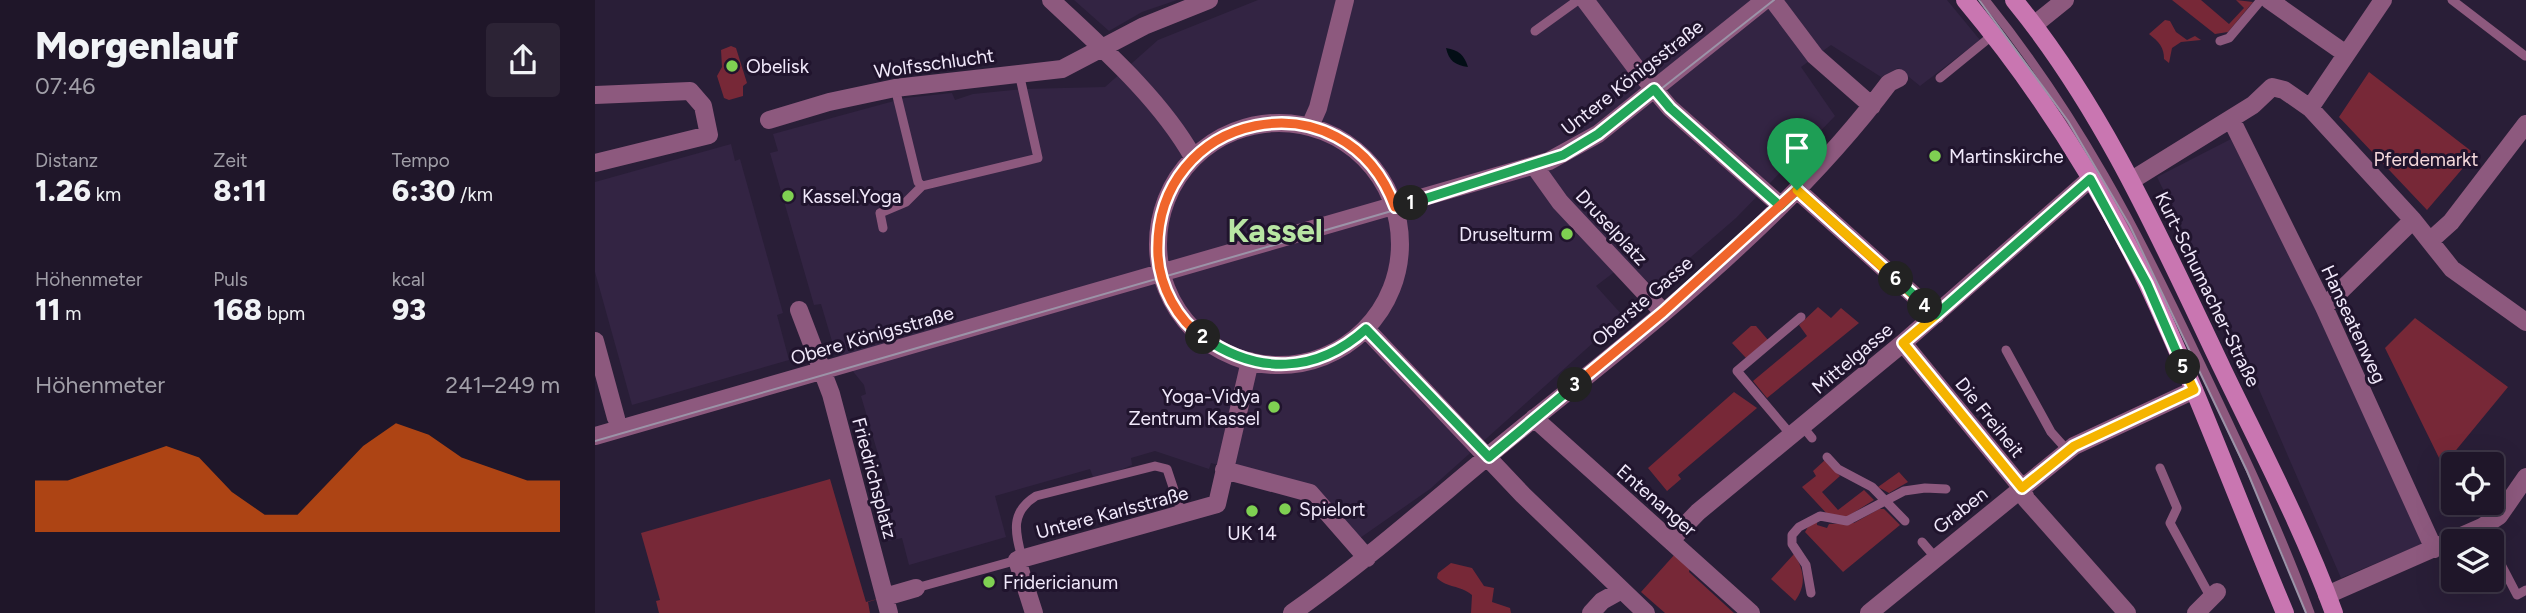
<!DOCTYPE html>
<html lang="de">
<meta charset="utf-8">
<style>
body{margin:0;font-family:Figtree,sans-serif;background:#2c2335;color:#f1f3f6;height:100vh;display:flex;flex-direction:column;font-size:26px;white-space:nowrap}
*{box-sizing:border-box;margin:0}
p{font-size:23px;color:#a19fa8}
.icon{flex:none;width:38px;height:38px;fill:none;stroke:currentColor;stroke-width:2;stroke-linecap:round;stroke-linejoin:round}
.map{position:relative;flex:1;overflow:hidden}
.details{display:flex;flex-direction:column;background:#1f1629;width:595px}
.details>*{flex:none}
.buttons{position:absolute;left:1846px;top:452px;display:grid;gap:14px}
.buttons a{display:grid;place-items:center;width:63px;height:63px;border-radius:7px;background:#1f1629;box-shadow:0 7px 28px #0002,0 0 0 2px #3c3546;font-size:35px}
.pin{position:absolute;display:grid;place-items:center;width:60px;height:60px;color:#fff;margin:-72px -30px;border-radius:50% 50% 50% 0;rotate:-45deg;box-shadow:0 0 7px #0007}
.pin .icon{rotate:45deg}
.km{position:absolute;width:35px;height:35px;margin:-18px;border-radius:50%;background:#222;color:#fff;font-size:19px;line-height:35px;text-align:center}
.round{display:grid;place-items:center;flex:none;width:74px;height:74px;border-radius:7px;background:#2c2335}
.head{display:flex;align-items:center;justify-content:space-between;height:119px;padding:0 35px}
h1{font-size:38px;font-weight:800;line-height:52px}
.figures{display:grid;grid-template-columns:repeat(3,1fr);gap:10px;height:119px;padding:7px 35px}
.figures div{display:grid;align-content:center}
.figures b{font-size:30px;font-weight:800}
.figures small{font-size:19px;font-weight:400}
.figures p{font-size:19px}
.chart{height:196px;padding:14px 35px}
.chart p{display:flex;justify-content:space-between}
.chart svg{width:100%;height:126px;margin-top:7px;fill:#ea580c;opacity:.7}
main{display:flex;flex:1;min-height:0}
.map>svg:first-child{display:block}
</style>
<main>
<section class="details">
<div class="head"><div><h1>Morgenlauf</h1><p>07:46</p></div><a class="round"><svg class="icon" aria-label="share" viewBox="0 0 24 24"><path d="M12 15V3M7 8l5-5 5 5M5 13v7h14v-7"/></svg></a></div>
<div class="figures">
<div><p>Distanz</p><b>1.26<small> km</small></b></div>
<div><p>Zeit</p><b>8:11</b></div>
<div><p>Tempo</p><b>6:30<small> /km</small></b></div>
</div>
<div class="figures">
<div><p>Höhenmeter</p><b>11<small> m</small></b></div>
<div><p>Puls</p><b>168<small> bpm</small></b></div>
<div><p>kcal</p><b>93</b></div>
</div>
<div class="chart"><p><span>Höhenmeter</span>241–249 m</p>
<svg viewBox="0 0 160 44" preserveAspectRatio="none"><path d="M0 44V26L10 26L20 22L30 18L40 14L50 18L60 30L70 38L80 38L90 26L100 14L110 6L120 10L130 18L140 22L150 26L160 26V44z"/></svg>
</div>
</section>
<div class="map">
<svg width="1931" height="613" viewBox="0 0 1931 613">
<rect width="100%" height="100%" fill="#291e37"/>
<path fill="#332443" d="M479 0H582L547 12 514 31Z
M663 0H1352L1385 40 1325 86 1303 68 1286 77 1236 45 1206 67 1240 116 1141 218 1060 288 1031 263 1001 286 1028 316 835 489 765 538 724 492 616 463 614 469 560 451 536 458 537 465 512 476 498 477 495 469 400 496 411 537 314 565 307 538 293 541 281 500 295 495 266 396 271 394 269 385 239 348 226 304 219 305 175 153 183 151 178 134 310 98 357 93 360 100 378 94 428 89 510 87 563 40Z
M1636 139 1720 308 1827 544 1746 578 1646 348 1562 177Z
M136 144 140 161 145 159 188 313 182 315 194 360 37 405 0 272V182Z"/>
<path fill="#772837" d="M1577 0H1606L1634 24 1649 8 1641 0 1658 2 1633 32 1620 34Z
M1570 20 1575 21 1581 32 1592 40 1600 36 1606 40 1586 42 1577 48 1574 63 1569 59C1569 47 1564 42 1554 34Z
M136 46 141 48 152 83 148 86V96L134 100 129 98 122 76 127 67 126 50Z
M1774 72 1880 154 1832 210 1744 117Z
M1223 307 1236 318 1246 308 1264 323 1172 398 1158 381 1212 336 1204 325Z
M1820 318 1913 387 1848 466 1790 348Z
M1156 326H1161L1173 340 1151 358 1137 343Z
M1139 392 1162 408 1083 475 1086 479 1072 491 1053 468Z
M1230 460 1245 476 1227 492 1243 510 1269 490 1279 500 1250 518 1234 516 1207 487 1221 476 1218 471Z
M1304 472 1313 482 1294 493 1283 487Z
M235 479 271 602 290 597 273 602 275 613H64L61 601 65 600 46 533Z
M1284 509H1289L1305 525 1248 572 1210 532 1214 525 1222 522V525L1232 528 1234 524 1259 523Z
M1080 554 1095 567 1094 572 1139 613H1070L1046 592Z
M1199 554C1209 569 1212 585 1200 601L1176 579Z
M856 563 877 568 889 586 899 588 897 602 915 608 916 613H876L877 595C863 584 854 589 842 578L843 573Z"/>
<path fill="#030e16" d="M851 48C864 50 869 55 873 67 860 65 854 61 851 48Z"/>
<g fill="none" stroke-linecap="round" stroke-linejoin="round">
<path stroke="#8d597e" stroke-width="9" d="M1390 0C1483 115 1543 232 1606 365 1645 447 1684 528 1715 613
M1857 0 1930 56
M940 31 983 0
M1625 41 1634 38 1666 0
M1345 78 1399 34
M300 88 323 182 327 186 443 158 424 73
M288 228 285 213 311 202 327 186
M1411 350 1456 432 1473 451
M1208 427 1217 438
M1197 436 1142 371 1206 317
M1232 457 1243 469 1277 487 1310 521
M1565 468 1582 508 1575 523 1616 598
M1327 542 1340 557
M1897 547 1922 595 1931 590
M427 558C420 532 415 512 441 496L560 466 572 469 587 514
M321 588 422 560
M1216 593 1211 565 1197 544V535L1204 527 1225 516 1252 521 1309 491 1330 488 1351 489"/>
<path stroke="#8d597e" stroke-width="18" d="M456 0C506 47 564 97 598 157
M990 0 1041 68 1075 108 1186 206
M1178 0 1220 56 1277 106
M1674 0 1751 54
M1439 25 1470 0
M0 95 95 91 108 106 114 135 0 163
M1715 108 1788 0
M1636 119 1729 307 1839 549
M174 120 234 102 300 88 467 69 549 26 614 0
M563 244a121 121 0 1 1 242 0a121 121 0 1 1-242 0Z
M715 126 723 108 750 0
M940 167 965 202 1068 312
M1537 180 1658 105 1677 87 1689 90 1715 108 1818 220 1857 269 1931 322
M1202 190 1341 315
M1836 240 1856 222 1931 124
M1729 307 1818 220
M204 310 236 394 294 613
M771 329 928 495 1051 613
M0 341 21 418
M1308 343 1427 488 1431 499 1532 613
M939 418 1156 613
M0 436 954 161 1003 134 1170 0
M629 470 715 493 772 558
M1076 540 1103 512 1308 343 1495 179
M1732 595 1887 527 1904 516 1931 477
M290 597 321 588
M439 613 422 560 622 504 655 361
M697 613C783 553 859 482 941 417 1066 317 1198 211 1294 83L1304 78
M996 613 1007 601 1025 591
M1274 613 1479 446 1599 390
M1601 613 1622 592"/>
<path stroke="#c976b1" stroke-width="18" d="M1370 0C1442 86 1504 184 1553 285 1603 392 1644 504 1690 613
M1419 0C1509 110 1566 240 1627 368 1666 449 1708 528 1739 613"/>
<path stroke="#9c93a8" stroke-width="2" d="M1384 0 1473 121 1535 226 1652 471 1711 613
M0 441 956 165 1005 137 1179 0"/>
</g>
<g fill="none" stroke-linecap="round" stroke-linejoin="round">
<defs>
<path id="split-1" d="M816 203 968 155 1003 134 1059 89 1075 108 1185 206 1202 190"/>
<path id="split-2" d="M608 337C582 320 565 286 563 256 556 110 751 71 800 207L816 203"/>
<path id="split-3" d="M608 337C662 375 721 374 771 329L894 457 980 385"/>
<path id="split-4" d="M980 385 1068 312 1202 190 1330 306"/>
<path id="split-5" d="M1330 306 1341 315 1308 343 1427 488 1479 446 1599 390 1588 367"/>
<path id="split-6" d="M1301 279 1341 315 1495 179 1552 284 1588 367"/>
<path id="split-7" d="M1202 190 1301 279"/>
</defs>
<use href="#split-1" stroke="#fff" stroke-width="14"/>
<use href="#split-2" stroke="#fff" stroke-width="14"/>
<use href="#split-3" stroke="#fff" stroke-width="14"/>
<use href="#split-4" stroke="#fff" stroke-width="14"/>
<use href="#split-5" stroke="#fff" stroke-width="14"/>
<use href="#split-6" stroke="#fff" stroke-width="14"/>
<use href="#split-7" stroke="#fff" stroke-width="14"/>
<use href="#split-1" stroke="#22a559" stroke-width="9"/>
<use href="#split-2" stroke="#f0652b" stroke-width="9"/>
<use href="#split-3" stroke="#22a559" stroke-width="9"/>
<use href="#split-4" stroke="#f0652b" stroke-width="9"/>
<use href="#split-5" stroke="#f5b400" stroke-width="9"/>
<use href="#split-6" stroke="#22a559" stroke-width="9"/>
<use href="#split-7" stroke="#f5b400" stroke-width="9"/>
</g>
<g fill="#7fd052" stroke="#20142d" stroke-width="2.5">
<circle cx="137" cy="66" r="7"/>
<circle cx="1340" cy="156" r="7"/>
<circle cx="193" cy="196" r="7"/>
<circle cx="972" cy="234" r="7"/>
<circle cx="679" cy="407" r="7"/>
<circle cx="690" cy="509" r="7"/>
<circle cx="657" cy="511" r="7"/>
<circle cx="394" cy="582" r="7"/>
</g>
<g text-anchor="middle" stroke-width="6" stroke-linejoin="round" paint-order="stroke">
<g font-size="19" fill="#f1e9fb" stroke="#20142d">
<text transform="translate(339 63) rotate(-8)" y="7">Wolfsschlucht</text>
<text transform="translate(1037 77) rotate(-38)" y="7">Untere Königsstraße</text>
<text transform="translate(1017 227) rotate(47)" y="7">Druselplatz</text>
<text transform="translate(1613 289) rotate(64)" y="7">Kurt-Schumacher-Straße</text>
<text transform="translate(1047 301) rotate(-41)" y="7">Oberste Gasse</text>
<text transform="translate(1759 324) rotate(65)" y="7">Hanseatenweg</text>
<text transform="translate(277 335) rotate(-16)" y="7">Obere Königsstraße</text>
<text transform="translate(1257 358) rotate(-40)" y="7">Mittelgasse</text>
<text transform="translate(1395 417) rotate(51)" y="7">Die Freiheit</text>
<text transform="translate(280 478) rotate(75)" y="7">Friedrichsplatz</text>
<text transform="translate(1062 500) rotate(41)" y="7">Entenanger</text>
<text transform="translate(1365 510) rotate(-38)" y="7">Graben</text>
<text transform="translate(517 512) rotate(-15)" y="7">Untere Karlsstraße</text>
</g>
<g font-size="19" fill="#f1e9fb" stroke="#20142d" text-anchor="start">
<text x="151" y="73">Obelisk</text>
<text x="1354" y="163">Martinskirche</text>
<text x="207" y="203">Kassel.Yoga</text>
<text x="958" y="241" text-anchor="end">Druselturm</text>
<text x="665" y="403" text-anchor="end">Yoga-Vidya<tspan x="665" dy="22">Zentrum Kassel</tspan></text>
<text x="704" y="516">Spielort</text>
<text x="657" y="540" text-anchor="middle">UK 14</text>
<text x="408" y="589">Fridericianum</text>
</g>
<g font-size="19" fill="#f5d9db" stroke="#20142d">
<text x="1831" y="166">Pferdemarkt</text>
</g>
<g font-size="33" font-weight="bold" fill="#b8e5a3" stroke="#20142d">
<text x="680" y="242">Kassel</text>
</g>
</g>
</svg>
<div class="buttons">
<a><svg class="icon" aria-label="locate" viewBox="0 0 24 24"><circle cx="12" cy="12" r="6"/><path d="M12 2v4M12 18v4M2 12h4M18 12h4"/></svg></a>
<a><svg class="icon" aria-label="layers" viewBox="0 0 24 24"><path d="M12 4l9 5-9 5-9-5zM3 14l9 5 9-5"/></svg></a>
</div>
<div class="pin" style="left:1202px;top:190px;background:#1e9e55"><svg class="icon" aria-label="arrive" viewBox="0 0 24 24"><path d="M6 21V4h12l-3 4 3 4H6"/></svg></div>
<b class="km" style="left:816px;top:203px">1</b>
<b class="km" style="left:608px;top:337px">2</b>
<b class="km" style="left:980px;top:385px">3</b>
<b class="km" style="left:1330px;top:306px">4</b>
<b class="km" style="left:1588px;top:367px">5</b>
<b class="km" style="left:1301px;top:279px">6</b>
</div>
</main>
